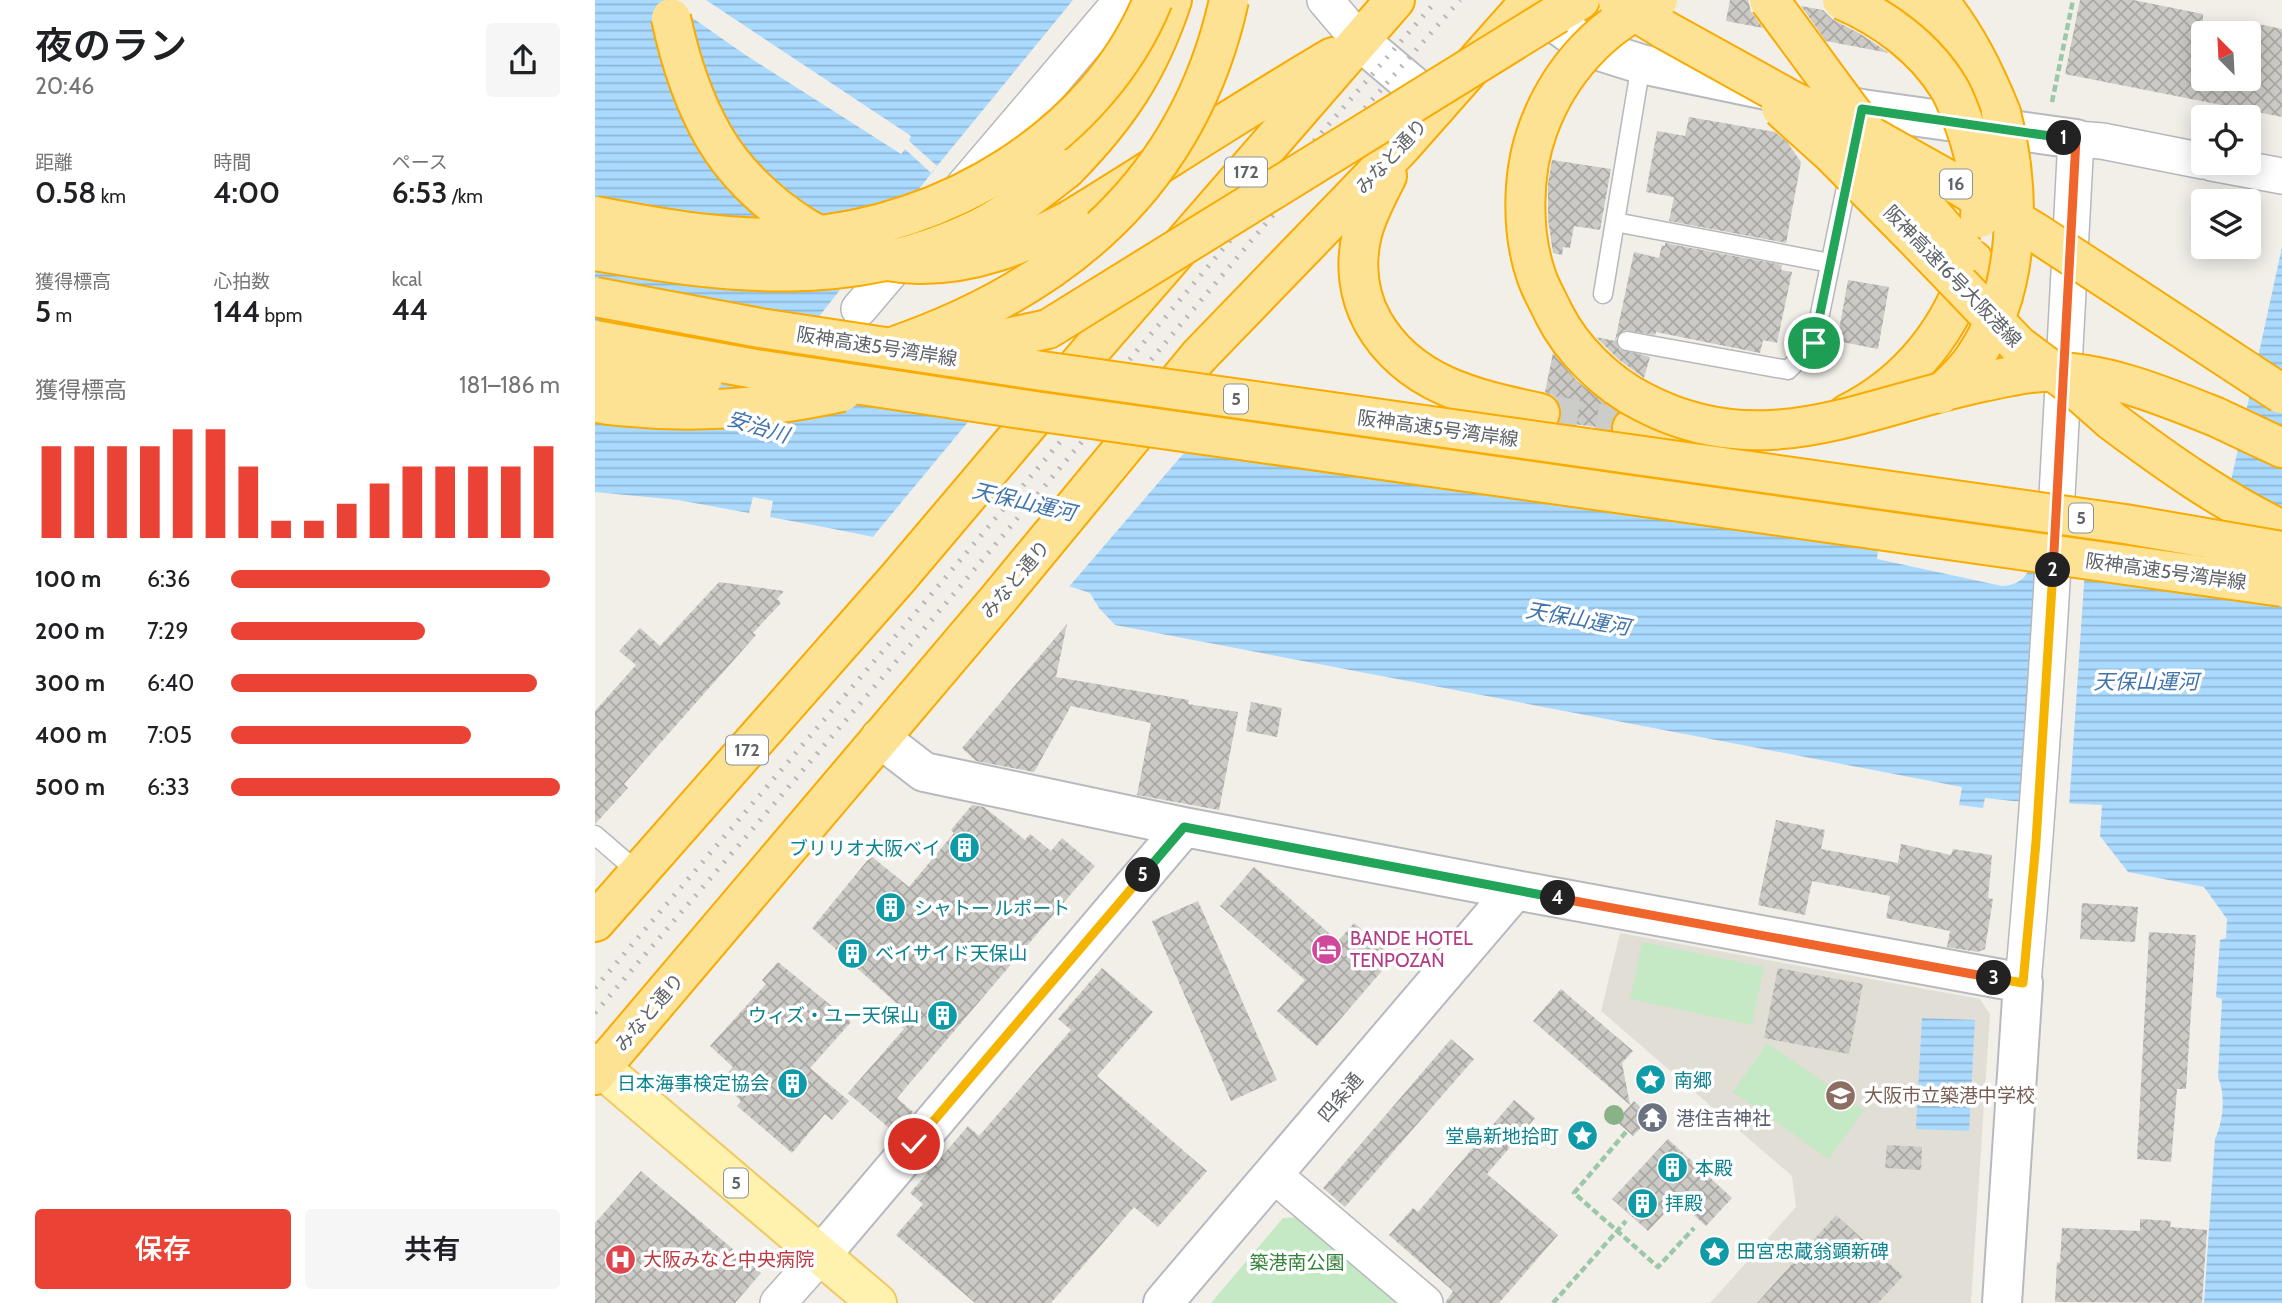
<!DOCTYPE html>
<html lang="ja">
<meta charset="utf-8">
<style>
body{margin:0;font-family:Cabin,"Noto Sans JP",sans-serif;background:#f6f6f6;color:#202124;height:100vh;display:flex;flex-direction:column;font-size:26px;white-space:nowrap}
*{box-sizing:border-box;margin:0}
p{font-size:23px;color:#757577}
.icon{flex:none;width:38px;height:38px;fill:none;stroke:currentColor;stroke-width:2;stroke-linecap:round;stroke-linejoin:round}
.map{position:relative;flex:1;overflow:hidden}
.sheet{display:flex;flex-direction:column;background:#fff;width:595px}
.sheet>*{flex:none}
.needle{width:46px;rotate:336deg}
.buttons{position:absolute;left:1596px;top:21px;display:grid;gap:14px}
.buttons a{display:grid;place-items:center;width:70px;height:70px;border-radius:7px;background:#fff;box-shadow:0 4px 18px #0003;font-size:35px}
.pin{position:absolute;display:grid;place-items:center;width:60px;height:60px;color:#fff;margin:-30px;border:4px solid #fff;border-radius:50%;box-shadow:0 2px 7px #0007}
.km{position:absolute;width:35px;height:35px;margin:-18px;border-radius:50%;background:#222;color:#fff;font-size:19px;line-height:35px;text-align:center}
.round{display:grid;place-items:center;flex:none;width:74px;height:74px;border-radius:7px;background:#f6f6f6}
.overview{display:flex;align-items:center;justify-content:space-between;height:119px;padding:0 35px}
h1{font-size:38px;font-weight:600;line-height:52px}
.stats{display:grid;grid-template-columns:repeat(3,1fr);gap:10px;height:119px;padding:7px 35px}
.stats div{display:grid;align-content:center}
.stats b{font-size:30px;font-weight:600}
.stats small{font-size:19px;font-weight:400}
.stats p{font-size:19px}
.chart{height:196px;padding:14px 35px}
.chart p{display:flex;justify-content:space-between}
.chart svg{width:100%;height:126px;margin-top:7px;stroke:#ea4335;stroke-width:6}
.cta{display:flex;gap:14px;margin-top:auto;padding:14px 35px}
.cta a{flex:1;height:80px;border-radius:7px;background:#ea4335;color:#fff;font-size:28px;font-weight:600;line-height:80px;text-align:center}
.cta a+a{background:#f6f6f6;color:#202124}
ul{padding:0 35px;list-style:none;font-size:23px}
li{display:grid;grid-template-columns:112px 84px 1fr;align-items:center;height:52px}
li i{height:18px;border-radius:9px;background:#ea4335}
main{display:flex;flex:1;min-height:0}
.map>svg:first-child{display:block}
</style>
<main>
<section class="sheet">
<div class="overview"><div><h1>夜のラン</h1><p>20:46</p></div><a class="round"><svg class="icon" aria-label="share" viewBox="0 0 24 24"><path d="M12 15V3M7 8l5-5 5 5M5 13v7h14v-7"/></svg></a></div>
<div class="stats">
<div><p>距離</p><b>0.58<small> km</small></b></div>
<div><p>時間</p><b>4:00</b></div>
<div><p>ペース</p><b>6:53<small> /km</small></b></div>
</div>
<div class="stats">
<div><p>獲得標高</p><b>5<small> m</small></b></div>
<div><p>心拍数</p><b>144<small> bpm</small></b></div>
<div><p>kcal</p><b>44</b></div>
</div>
<div class="chart"><p><span>獲得標高</span>181–186 m</p>
<svg viewBox="0 0 160 44" preserveAspectRatio="none"><path d="M5 44V12M15 44V12M25 44V12M35 44V12M45 44V6M55 44V6M65 44V19M75 44V38M85 44V38M95 44V32M105 44V25M115 44V19M125 44V19M135 44V19M145 44V19M155 44V12"/></svg>
</div>
<ul>
<li><b>100 m</b>6:36<i style="width:97%"></i></li>
<li><b>200 m</b>7:29<i style="width:59%"></i></li>
<li><b>300 m</b>6:40<i style="width:93%"></i></li>
<li><b>400 m</b>7:05<i style="width:73%"></i></li>
<li><b>500 m</b>6:33<i style="width:100%"></i></li>
</ul>
<div class="cta"><a>保存</a><a>共有</a></div>
</section>
<div class="map">
<svg width="1687" height="1303" viewBox="0 0 1687 1303">
<defs>
<pattern id="water-rules" width="6" height="5" patternUnits="userSpaceOnUse" patternTransform="scale(1.75)"><rect width="6" height="5" fill="#aadaff"/><path d="M0 2.5h6" fill="none" stroke="#8eb4d2"/></pattern>
<pattern id="building-cross-hatch" width="8" height="8" patternUnits="userSpaceOnUse" patternTransform="scale(1.75)"><rect width="8" height="8" fill="#cccac5"/><path d="M0 0l8 8M0 8l8-8" fill="none" stroke="#a9a8a4"/></pattern>
</defs>
<rect width="100%" height="100%" fill="#f1efe8"/>
<path fill="#e1ded6" d="M1025 933 1385 999 1395 1014 1376 1303H1115L1201 1207 1197 1176 1006 1011Z"/>
<path fill="#c5e8c5" d="M1047 942 1169 967 1157 1025 1035 999Z
M1172 1043 1269 1110 1234 1159 1138 1092Z
M710 1217 811 1303H616L688 1218Z"/>
<path fill="url(#water-rules)" d="M0 0H478L342 166 219 323 194 378 1287 513 1282 559 1407 586C1439 584 1435 561 1439 536L1619 559 1687 247V1303H1609L1620 1139C1628 1121 1631 1096 1623 1077L1627 999 1621 997 1625 940 1631 938 1632 919 1609 887 1533 872 1505 836 1507 805 1418 801 1390 798 1388 808 1364 805 1367 787 520 625 504 608 495 593C391 559 283 537 175 517L178 501 158 497 154 513 83 500 0 492Z
M1327 1018 1380 1020 1374 1131 1321 1129Z"/>
<path fill="#f1efe8" d="M72 0H111L316 136 314 141 342 166 336 173 310 149 306 154 149 54Z
M392 399 613 425 472 589 432 576 276 539Z
M1444 533 1492 539 1474 807 1426 805Z"/>
<path fill="url(#building-cross-hatch)" d="M1135 0H1153L1156 12 1168 28 1131 21Z
M1485 0H1538L1608 14V79H1654V22L1687 29V117L1470 74Z
M1206 6 1228 10 1237 19 1267 35 1294 53 1231 41Z
M1094 117 1180 132 1192 142 1206 162 1191 243 1074 221 1079 197 1051 192 1062 131 1090 136Z
M957 160 1016 169 1005 230 979 226 975 248 968 247 967 255 958 253 953 219V184Z
M1070 243 1187 265 1186 270 1197 272 1182 343 1168 340 1165 353 1061 332 1060 335 1029 330 1021 338 1024 349 1055 357 1049 378 1023 359 1001 337 1020 341 1039 252 1064 258 1067 245 1070 246Z
M1253 280 1294 287 1283 349 1242 341Z
M958 353 982 381 1022 413 1016 424V429L964 422 966 417V406L959 396 950 392Z
M124 582 189 591 182 599 186 603 158 633 161 635 29 784 33 788 0 824V711L41 665 24 651 45 628 65 646Z
M472 624 461 677 594 700 593 704 643 712 624 810 542 795 556 723 476 706 439 772 381 761 367 748Z
M656 702 687 708 682 737 651 731Z
M377 805 389 807 430 840 435 834 456 851 467 838 500 866 302 1098 318 1112 300 1133 253 1093 309 1029 299 1020 308 1009 217 928 276 856 314 887 359 833 356 830Z
M1181 820 1230 830 1226 849 1303 863 1306 844 1356 855 1358 849 1397 855 1393 898 1398 899 1390 949 1383 952 1352 947 1355 931 1291 918 1295 896 1217 881 1210 915 1163 905Z
M659 867 743 941 759 923 799 957 722 1046 682 1011 710 980 625 906Z
M603 901 682 1080 636 1101 557 921Z
M1487 903 1543 907 1540 942 1485 939Z
M1554 932 1601 935 1591 1089H1582L1576 1162 1542 1159Z
M183 962 256 1022 215 1068 254 1101 237 1120 230 1114 197 1153 142 1106 146 1101 125 1082 138 1067 115 1046 171 984 167 980Z
M507 968 558 1012 502 1076 612 1171 563 1227 539 1207 456 1303H380L301 1235 328 1204 315 1193 373 1126 384 1136 476 1030 463 1019Z
M1183 968 1268 984 1254 1054 1169 1038Z
M966 989 1038 1051 1027 1063 1035 1105 938 1021Z
M856 1039 879 1059 750 1207 728 1188Z
M919 1100 940 1118 892 1174 963 1235 904 1303H850L858 1291 794 1235 818 1208 823 1212Z
M1039 1101 1056 1117 1038 1136 1021 1121Z
M1073 1139 1137 1198 1111 1226 1082 1200 1053 1231 1017 1199Z
M1292 1145 1327 1147 1326 1170 1290 1168Z
M46 1171 166 1273 140 1303H0V1223Z
M1241 1215 1308 1276 1283 1303H1162Z
M1545 1219 1576 1221 1575 1227 1612 1230 1607 1303 1460 1302 1462 1262 1465 1263 1467 1228 1545 1231Z"/>
<g fill="none" stroke-linecap="round" stroke-linejoin="round">
<path stroke="#ccccc8" stroke-width="38" stroke-dasharray="38 19" stroke-linecap="butt" d="M945 413 1037 428"/>
<defs>
<path id="lane" d="M1020 222 1235 263
M1008 294 1046 64
M1032 341 1193 370 1219 343 1254 173
M0 835 44 873"/>
<path id="street" d="M730 0 765 41
M1617 163 1687 176
M264 309 527 0
M1428 983C1453 702 1466 421 1481 139L1507 141 1608 161
M679 1175 830 1303
M183 1303 226 1255"/>
<path id="secondary" d="M933 3 995 48 1046 64 1171 90
M765 41 842 106
M1227 101 1267 109 1481 139
M285 738 329 772 589 827 920 890 1428 983 1407 1303
M226 1255 589 827
M568 1303 920 890"/>
<path id="primary" d="M0 1063 282 1303"/>
<path id="highway" d="M1305 0 1343 55 1348 72
M1343 0C1371 35 1389 71 1406 113
M962 14 985 0
M471 169C523 116 554 70 577 0
M792 176C783 194 772 214 767 234 760 264 763 295 778 322 814 385 880 399 945 413
M475 220C563 166 649 109 738 57
M1252 414C1315 383 1358 327 1378 260
M1621 417 1687 448
M1517 421C1573 463 1624 499 1687 530
M1037 428 1126 440
M0 922 303 578 502 343 800 0
M0 1075 401 602 604 356 805 148 936 0"/>
</defs>
<use href="#lane" stroke="#b5b8bc" stroke-width="21"/>
<use href="#street" stroke="#b5b8bc" stroke-width="38"/>
<use href="#secondary" stroke="#b6babf" stroke-width="42"/>
<use href="#primary" stroke="#f2c960" stroke-width="42"/>
<use href="#highway" stroke="#f9ab00" stroke-width="42"/>
<path stroke="#9cc7a9" stroke-width="4.5" stroke-dasharray="7 3.5" stroke-linecap="butt" d="M1457 102 1478 0
M1031 1132 979 1193 1063 1267 1099 1228
M958 1303 1031 1221"/>
<use href="#lane" stroke="#fff" stroke-width="18"/>
<use href="#street" stroke="#fff" stroke-width="35"/>
<use href="#secondary" stroke="#fff" stroke-width="38"/>
<use href="#primary" stroke="#fff2af" stroke-width="38"/>
<use href="#highway" stroke="#fde293" stroke-width="38"/>
<path stroke="#b6b7b8" stroke-width="5" stroke-dasharray="2 9" stroke-linecap="butt" d="M0 988 334 597 714 147 842 0
M0 1013 352 602 726 158 865 0"/>
<defs>
<path id="highway-bridge" d="M1063 0C1007 24 964 71 943 129 927 172 926 231 941 275 945 288 953 301 959 314 977 350 1012 384 1048 402 1168 465 1268 407 1388 382 1407 378 1428 373 1447 372 1504 369 1569 396 1621 417
M1174 0C1238 85 1298 174 1371 253
M1247 0C1289 18 1330 48 1354 88 1363 103 1368 121 1374 138 1382 164 1387 190 1385 218
M1023 1 1070 30 1198 101 1279 138 1368 188 1443 234 1687 394
M76 18C85 60 97 99 119 137 158 204 245 263 323 264 378 265 427 245 475 220
M1186 108 1237 154 1321 239 1423 345 1475 384 1517 421
M0 216C68 229 135 241 205 237 350 227 502 137 558 0
M0 251C132 274 258 290 383 229 415 213 443 191 471 169
M0 297 165 328 447 371 1530 524 1687 551
M0 340 160 369 440 411 1687 587
M297 347C468 288 594 183 634 0
M361 354 388 343 453 329 962 14
M0 375 108 378
M1346 394C1357 383 1370 372 1379 358 1427 289 1426 191 1406 113
M0 402C12 406 25 406 37 407 108 414 179 407 247 392"/>
</defs>
<use href="#highway-bridge" stroke="#f9ab00" stroke-width="42" stroke-linecap="butt"/>
<use href="#highway-bridge" stroke="#fde293" stroke-width="38"/>
</g>
<circle fill="#89b387" cx="1019" cy="1115" r="10"/>
<g fill="none" stroke-linecap="round" stroke-linejoin="round">
<defs>
<path id="split-1" d="M1219 343 1267 109 1469 138"/>
<path id="split-2" d="M1458 570 1481 139 1469 138"/>
<path id="split-3" d="M1399 978 1428 983 1441 842 1458 570"/>
<path id="split-4" d="M963 898 1399 978"/>
<path id="split-5" d="M548 875 589 827 963 898"/>
<path id="split-6" d="M319 1144 548 875"/>
</defs>
<use href="#split-1" stroke="#fff" stroke-width="14"/>
<use href="#split-2" stroke="#fff" stroke-width="14"/>
<use href="#split-3" stroke="#fff" stroke-width="14"/>
<use href="#split-4" stroke="#fff" stroke-width="14"/>
<use href="#split-5" stroke="#fff" stroke-width="14"/>
<use href="#split-6" stroke="#fff" stroke-width="14"/>
<use href="#split-1" stroke="#22a559" stroke-width="9"/>
<use href="#split-2" stroke="#f0652b" stroke-width="9"/>
<use href="#split-3" stroke="#f5b400" stroke-width="9"/>
<use href="#split-4" stroke="#f0652b" stroke-width="9"/>
<use href="#split-5" stroke="#22a559" stroke-width="9"/>
<use href="#split-6" stroke="#f5b400" stroke-width="9"/>
</g>
<defs>
<symbol id="building-disc" viewBox="-11 -11 22 22"><circle r="9.5" fill="#0f9aa8" stroke="#fff"/><path d="M-4-6H4V6H1V3H-1V6H-4ZM-2.5-4.3h1.7v1.8h-1.7ZM.8-4.3h1.7v1.8H.8ZM-2.5-1h1.7V.8h-1.7ZM.8-1h1.7V.8H.8Z" fill="#fff"/></symbol>
<symbol id="hotel-disc" viewBox="-11 -11 22 22"><circle r="9.5" fill="#d1479c" stroke="#fff"/><path d="M-6-4.5h1.5V1H6V5H4.5V3h-9V5H-6ZM-4 0a1.8 1.8 0 1 1 3.6 0ZM.5 0V-2.5h3Q6-2.5 6 0Z" fill="#fff"/></symbol>
<symbol id="sight-disc" viewBox="-11 -11 22 22"><circle r="9.5" fill="#0f9aa8" stroke="#fff"/><path d="M0-6L1.8-2.2L6-1.7L2.9 1.2L3.7 5.4L0 3.3L-3.7 5.4L-2.9 1.2L-6-1.7L-1.8-2.2Z" fill="#fff"/></symbol>
<symbol id="school-disc" viewBox="-11 -11 22 22"><circle r="9.5" fill="#8d6e63" stroke="#fff"/><path d="M0-5L7-2L0 1L-7-2ZM-4 1L0 2.5L4 1V4Q0 6-4 4Z" fill="#fff"/></symbol>
<symbol id="temple-disc" viewBox="-11 -11 22 22"><circle r="9.5" fill="#6b7280" stroke="#fff"/><path d="M0-6L5-2H3V0L6.5 2.5H4V6H1.5V3h-3V6H-4V2.5H-6.5L-3 0V-2H-5Z" fill="#fff"/></symbol>
<symbol id="hospital-disc" viewBox="-11 -11 22 22"><circle r="9.5" fill="#e0444e" stroke="#fff"/><path d="M-5-5h3v3.5h4V-5h3V5h-3V1.5h-4V5h-3Z" fill="#fff"/></symbol>
</defs>
<g fill-rule="evenodd">
<use href="#building-disc" x="352" y="830" width="35" height="35"/>
<use href="#building-disc" x="278" y="890" width="35" height="35"/>
<use href="#hotel-disc" x="714" y="932" width="35" height="35"/>
<use href="#building-disc" x="240" y="936" width="35" height="35"/>
<use href="#building-disc" x="330" y="998" width="35" height="35"/>
<use href="#sight-disc" x="1038" y="1062" width="35" height="35"/>
<use href="#building-disc" x="180" y="1066" width="35" height="35"/>
<use href="#school-disc" x="1228" y="1078" width="35" height="35"/>
<use href="#temple-disc" x="1040" y="1100" width="35" height="35"/>
<use href="#sight-disc" x="970" y="1118" width="35" height="35"/>
<use href="#building-disc" x="1060" y="1150" width="35" height="35"/>
<use href="#building-disc" x="1030" y="1186" width="35" height="35"/>
<use href="#sight-disc" x="1102" y="1234" width="35" height="35"/>
<use href="#hospital-disc" x="8" y="1242" width="35" height="35"/>
</g>
<g text-anchor="middle" stroke-width="7" stroke-linejoin="round" paint-order="stroke">
<g fill="#fff" stroke="#8f9295" stroke-width="2">
<rect x="630" y="157.5" width="42" height="29" rx="5"/>
<rect x="1345" y="169.5" width="32" height="29" rx="5"/>
<rect x="629" y="384.5" width="24" height="29" rx="5"/>
<rect x="1474" y="503.5" width="24" height="29" rx="5"/>
<rect x="131" y="735.5" width="42" height="29" rx="5"/>
<rect x="129" y="1168.5" width="24" height="29" rx="5"/>
</g>
<g font-size="18" font-weight="bold" fill="#5f6368">
<text x="651" y="178">172</text>
<text x="1361" y="190">16</text>
<text x="641" y="405">5</text>
<text x="1486" y="524">5</text>
<text x="152" y="756">172</text>
<text x="141" y="1189">5</text>
</g>
<g font-size="19" fill="#5f6368" stroke="#fff">
<text transform="translate(796 156) rotate(-47)" y="7">みなと通り</text>
<text transform="translate(1358 276) rotate(46)" y="7">阪神高速16号大阪港線</text>
<text transform="translate(282 346) rotate(9)" y="7">阪神高速5号湾岸線</text>
<text transform="translate(843 428) rotate(8)" y="7">阪神高速5号湾岸線</text>
<text transform="translate(1571 571) rotate(8)" y="7">阪神高速5号湾岸線</text>
<text transform="translate(420 579) rotate(-50)" y="7">みなと通り</text>
<text transform="translate(54 1012) rotate(-50)" y="7">みなと通り</text>
<text transform="translate(745 1097) rotate(-50)" y="7">四条通</text>
</g>
<g font-size="19" fill="#0d838f" stroke="#fff" text-anchor="start">
<text x="346" y="855" text-anchor="end">ブリリオ大阪ベイ</text>
<text x="319" y="915">シャトー ルポート</text>
<text x="280" y="960">ベイサイド天保山</text>
<text x="324" y="1022" text-anchor="end">ウィズ・ユー天保山</text>
<text x="1079" y="1087">南郷</text>
<text x="174" y="1090" text-anchor="end">日本海事検定協会</text>
<text x="964" y="1143" text-anchor="end">堂島新地拾町</text>
<text x="1100" y="1175">本殿</text>
<text x="1070" y="1210">拝殿</text>
<text x="1142" y="1258">田宮忠蔵翁顕新碑</text>
</g>
<g font-size="19" fill="#b23c85" stroke="#fff" text-anchor="start">
<text x="755" y="945">BANDE HOTEL<tspan x="755" dy="22">TENPOZAN</tspan></text>
</g>
<g font-size="19" fill="#785e54" stroke="#fff" text-anchor="start">
<text x="1269" y="1102">大阪市立築港中学校</text>
</g>
<g font-size="19" fill="#5b616d" stroke="#fff" text-anchor="start">
<text x="1081" y="1125">港住吉神社</text>
</g>
<g font-size="19" fill="#be3a42" stroke="#fff" text-anchor="start">
<text x="48" y="1266">大阪みなと中央病院</text>
</g>
<g font-size="19" fill="#348238" stroke="#fff">
<text x="702" y="1269">築港南公園</text>
</g>
<g font-size="21" font-style="italic" fill="#4174aa" stroke="#fff">
<text transform="translate(163 427) rotate(17)" y="7">安治川</text>
<text transform="translate(429 502) rotate(13)" y="7">天保山運河</text>
<text transform="translate(983 619) rotate(10)" y="7">天保山運河</text>
<text x="1551" y="689">天保山運河</text>
</g>
</g>
</svg>
<div class="buttons">
<a><svg class="needle" viewBox="-14 -14 28 28"><path d="M0-13l5 13h-10z" fill="#e53935"/><path d="M0 13l5-13h-10z" fill="#757577"/></svg></a>
<a><svg class="icon" aria-label="locate" viewBox="0 0 24 24"><circle cx="12" cy="12" r="6"/><path d="M12 2v4M12 18v4M2 12h4M18 12h4"/></svg></a>
<a><svg class="icon" aria-label="layers" viewBox="0 0 24 24"><path d="M12 4l9 5-9 5-9-5zM3 14l9 5 9-5"/></svg></a>
</div>
<div class="pin" style="left:1219px;top:343px;background:#1e9e55"><svg class="icon" aria-label="arrive" viewBox="0 0 24 24"><path d="M6 21V4h12l-3 4 3 4H6"/></svg></div>
<div class="pin" style="left:319px;top:1144px;background:#d93025"><svg class="icon" aria-label="check" viewBox="0 0 24 24"><path d="M5 12l5 5 9-10"/></svg></div>
<b class="km" style="left:1469px;top:138px">1</b>
<b class="km" style="left:1458px;top:570px">2</b>
<b class="km" style="left:1399px;top:978px">3</b>
<b class="km" style="left:963px;top:898px">4</b>
<b class="km" style="left:548px;top:875px">5</b>
</div>
</main>
